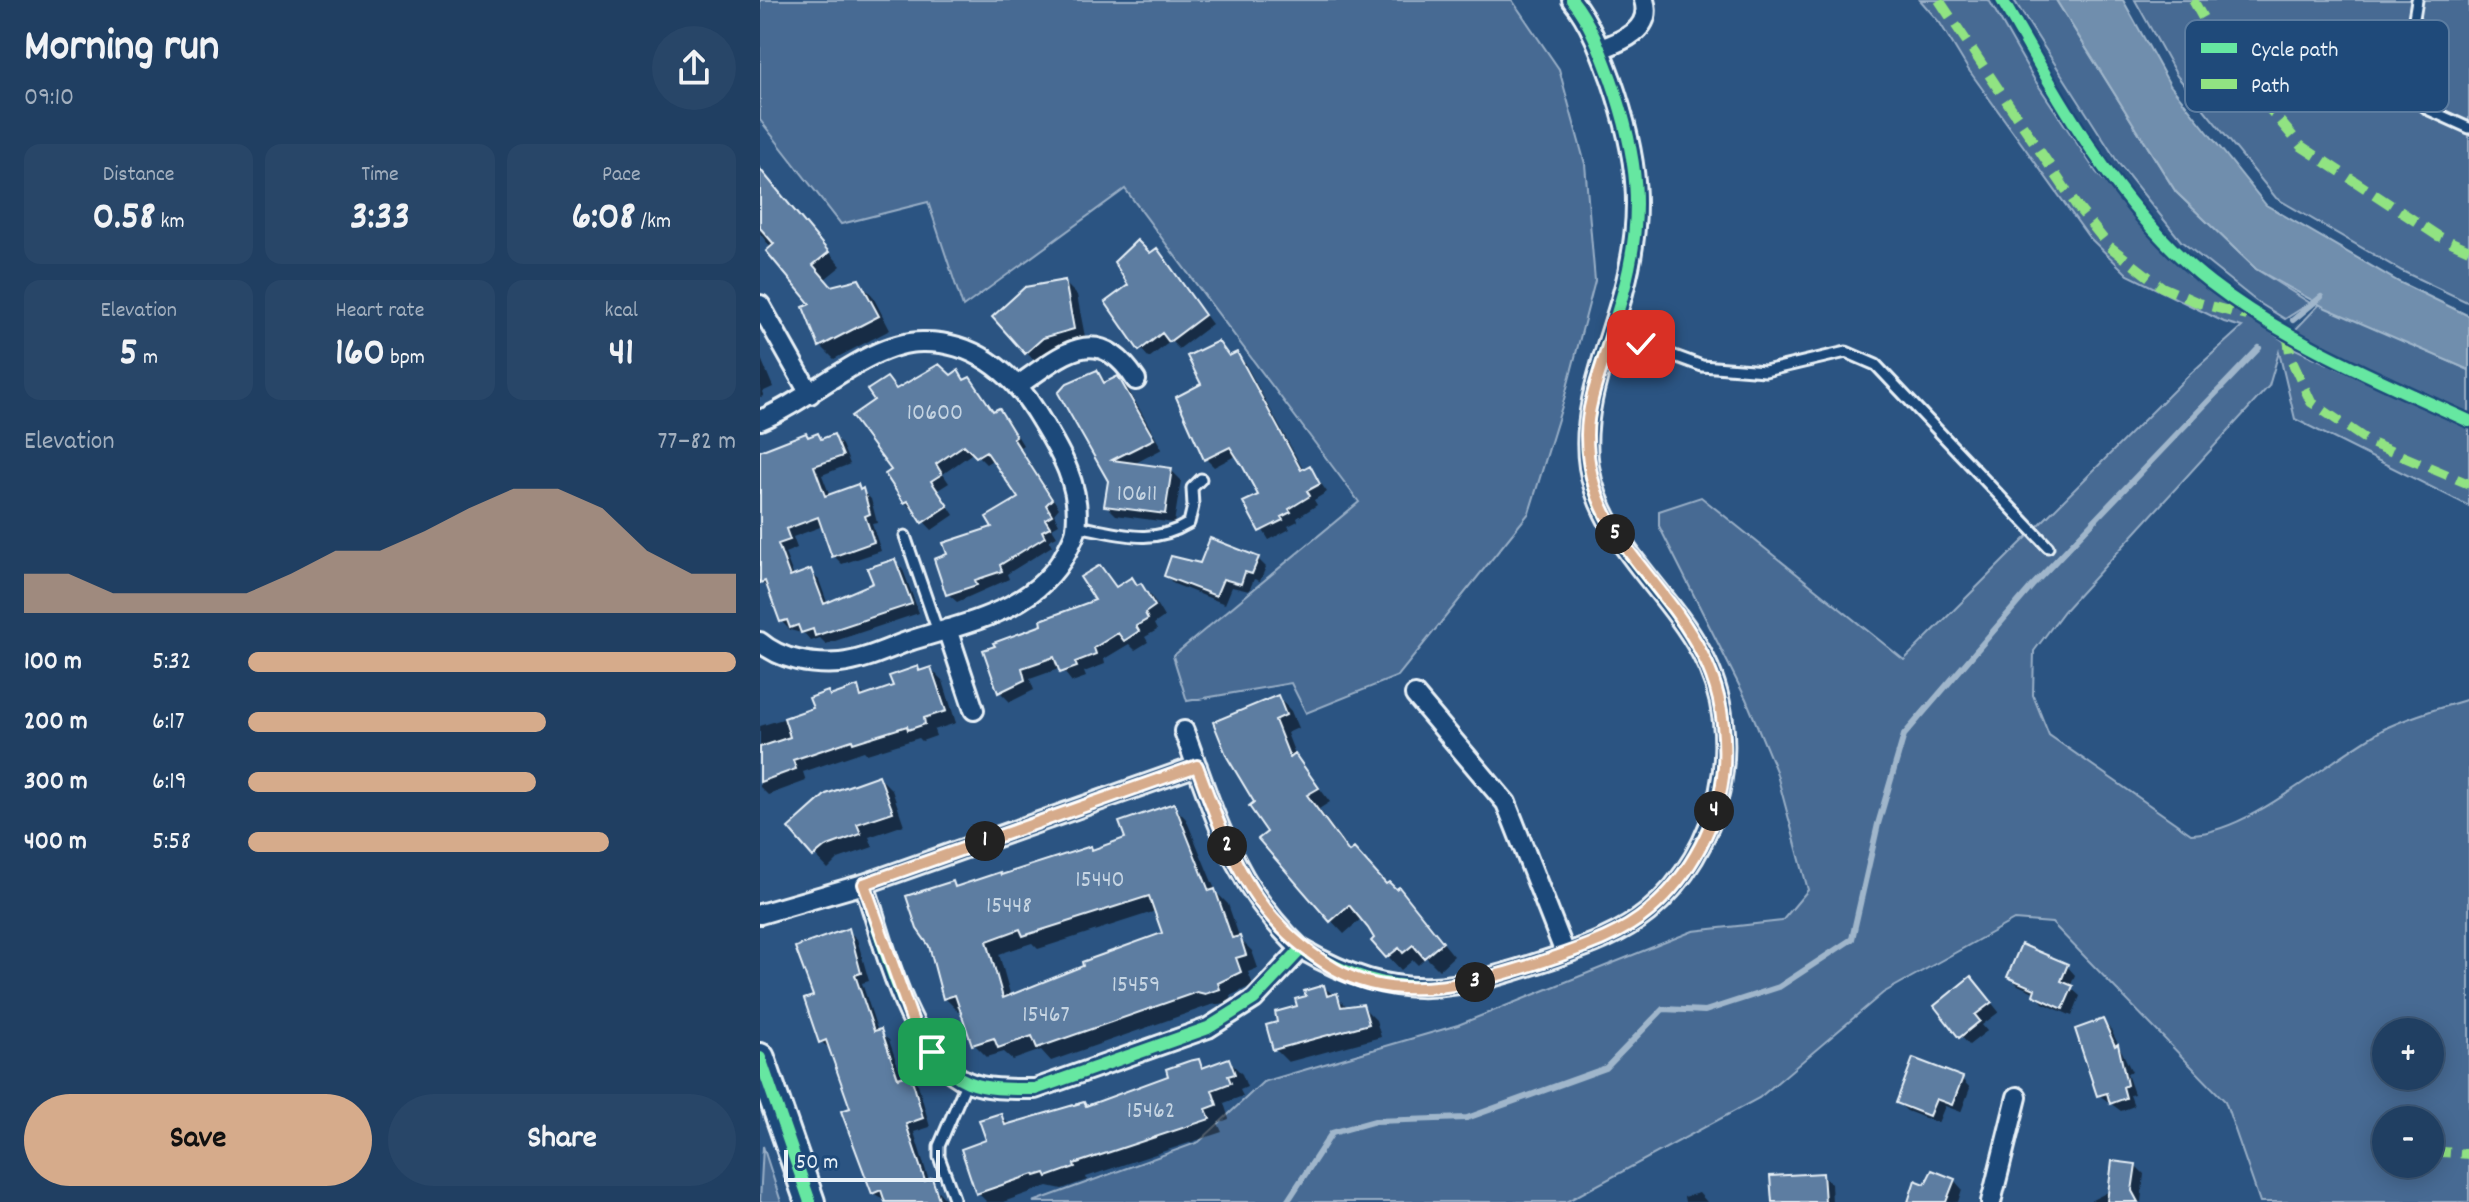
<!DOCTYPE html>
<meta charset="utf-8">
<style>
body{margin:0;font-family:Dekko,sans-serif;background:#284668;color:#f1f3f6;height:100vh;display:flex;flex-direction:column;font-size:30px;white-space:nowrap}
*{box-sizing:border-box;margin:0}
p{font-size:26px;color:#a2afbe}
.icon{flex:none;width:44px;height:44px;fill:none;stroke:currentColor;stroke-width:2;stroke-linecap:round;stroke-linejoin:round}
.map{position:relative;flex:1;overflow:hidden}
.side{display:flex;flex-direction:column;background:#203f62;width:760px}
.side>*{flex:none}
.fabs{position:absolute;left:1612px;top:1018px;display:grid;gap:16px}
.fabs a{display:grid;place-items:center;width:72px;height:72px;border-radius:50%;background:#203f62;box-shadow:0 4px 20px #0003,0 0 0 2px #3d5877;font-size:40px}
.scale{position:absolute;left:24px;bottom:20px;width:156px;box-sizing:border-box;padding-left:8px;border:4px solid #e8f1f8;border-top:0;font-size:22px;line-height:28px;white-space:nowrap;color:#e8f1f8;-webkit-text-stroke:6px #1f4a7a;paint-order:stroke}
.pin{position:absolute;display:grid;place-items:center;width:68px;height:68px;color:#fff;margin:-34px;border-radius:16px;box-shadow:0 4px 12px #0006}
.km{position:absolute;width:40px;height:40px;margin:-20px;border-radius:50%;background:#222;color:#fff;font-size:22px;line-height:40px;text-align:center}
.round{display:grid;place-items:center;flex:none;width:84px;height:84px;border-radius:42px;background:#284668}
.headline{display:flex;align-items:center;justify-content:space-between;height:136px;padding:0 24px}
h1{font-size:44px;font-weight:700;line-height:60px}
.metrics{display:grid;grid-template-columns:repeat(3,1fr);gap:12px;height:136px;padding:8px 24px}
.metrics div{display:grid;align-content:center;border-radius:16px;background:#284668;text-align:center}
.metrics b{font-size:40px;font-weight:700}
.metrics small{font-size:22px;font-weight:400}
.metrics p{font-size:22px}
.chart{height:224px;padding:16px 24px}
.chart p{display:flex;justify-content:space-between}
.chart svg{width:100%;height:144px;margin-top:8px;fill:#d6ab8b;opacity:.7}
.button{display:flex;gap:16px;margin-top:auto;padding:16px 24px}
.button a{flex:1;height:92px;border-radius:48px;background:#d6ab8b;color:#111;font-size:32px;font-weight:700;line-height:92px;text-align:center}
.button a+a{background:#284668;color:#f1f3f6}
ul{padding:0 24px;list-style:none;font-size:26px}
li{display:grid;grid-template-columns:128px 96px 1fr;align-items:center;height:60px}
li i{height:20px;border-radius:10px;background:#d6ab8b}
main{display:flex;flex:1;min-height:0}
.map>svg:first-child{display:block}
</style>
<main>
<section class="side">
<div class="headline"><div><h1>Morning run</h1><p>09:10</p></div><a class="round"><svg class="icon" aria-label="share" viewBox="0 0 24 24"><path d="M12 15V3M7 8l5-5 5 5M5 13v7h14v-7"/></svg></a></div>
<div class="metrics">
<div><p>Distance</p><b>0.58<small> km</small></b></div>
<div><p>Time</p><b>3:33</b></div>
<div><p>Pace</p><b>6:08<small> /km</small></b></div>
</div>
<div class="metrics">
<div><p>Elevation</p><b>5<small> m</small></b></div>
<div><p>Heart rate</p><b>160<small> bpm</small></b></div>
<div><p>kcal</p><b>41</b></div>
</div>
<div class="chart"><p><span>Elevation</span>77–82 m</p>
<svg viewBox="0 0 160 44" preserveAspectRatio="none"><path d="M0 44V32L10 32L20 38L30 38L40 38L50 38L60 32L70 25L80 25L90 19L100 12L110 6L120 6L130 12L140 25L150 32L160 32V44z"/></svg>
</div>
<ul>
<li><b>100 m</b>5:32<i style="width:100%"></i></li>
<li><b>200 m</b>6:17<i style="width:61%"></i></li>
<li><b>300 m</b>6:19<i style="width:59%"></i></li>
<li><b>400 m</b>5:58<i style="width:74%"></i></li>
</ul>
<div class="button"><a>Save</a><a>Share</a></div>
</section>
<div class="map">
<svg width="1709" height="1202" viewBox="0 0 1709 1202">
<rect width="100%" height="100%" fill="#2b5482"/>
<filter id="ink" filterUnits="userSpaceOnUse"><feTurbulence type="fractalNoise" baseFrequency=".0125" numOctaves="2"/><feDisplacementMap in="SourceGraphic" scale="16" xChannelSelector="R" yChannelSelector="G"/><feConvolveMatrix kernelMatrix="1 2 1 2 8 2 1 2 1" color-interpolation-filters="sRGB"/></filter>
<g filter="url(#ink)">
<path fill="#476b93" stroke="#98aec6" stroke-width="2" fill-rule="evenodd" d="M0 0H752L799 69 825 164 835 281 803 403 769 513 638 676 546 713 531 683 427 701 413 656 599 502 365 189 203 307 168 202 81 224 0 120Z
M1160 0H1229L1274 79 1336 172 1430 276 1535 349 1709 429V506L1535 419 1519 352 1509 386 1304 611 1274 651 1273 695 1289 735 1431 834C1491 833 1573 755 1628 727 1654 715 1682 707 1709 699V1202H1500L1465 1101 1292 923 1254 920 1123 993 999 1098 806 1202H273L439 1142 503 1082 698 1025 933 931 1022 921 1048 890 1016 771 986 699 899 526V511L941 497 1144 660 1430 374 1482 327 1464 322 1368 275 1328 236 1208 69 1180 23ZM1626 1032H1670V1076H1626ZM1626 1120H1670V1164H1626Z
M1254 0H1296L1416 192 1496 269 1550 303 1525 319 1496 301 1421 241 1359 164Z
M1375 0H1709V303L1642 271 1516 198 1417 76Z
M1560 304 1709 370V415L1566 349 1535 330Z
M3 1146 21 1202H0Z"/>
<path fill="#708ead" stroke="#a0b6cb" stroke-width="2" d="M1296 0H1363L1410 85 1506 205 1639 282 1709 316V370L1566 308 1496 269 1416 192Z"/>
<path fill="#0007" fill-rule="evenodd" d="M0 170 81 266 65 279 72 288 98 282 112 295 130 330 74 359 61 346 53 305 0 233Z
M397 250 452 324 419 349 411 341 389 358 381 349 390 256Z
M304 282 317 295 326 342 279 366 234 317Z
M457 343 470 357 476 355 485 363 544 471 550 468 567 492 554 500 557 505 537 518 538 521 528 526 530 529 509 540 486 503 501 496 477 455 454 467 446 459 444 385Z
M0 356 13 387 2 392 4 396 0 397Z
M337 372 348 384 357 379 368 389 402 449 372 465 411 470 421 480 414 523 356 515 346 505 350 481Z
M197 373 206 382 210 379 234 413 238 410 247 419 263 445 260 447 299 508 294 514 299 524 292 528 297 536 289 540 292 546 247 574 249 579 197 602 188 594 261 498 234 459 226 464 214 452 183 474 189 483 178 490 194 515 172 530 145 502 117 401 127 379 137 391Z
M58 435 63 441 74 436 82 445 90 464 62 475 70 496 97 486 111 499 117 523 112 524 121 551 82 564 74 556 63 526 33 537 37 548 25 553 34 577 50 572 59 580 68 605 115 584 135 561 143 570 159 613 66 644 60 638 51 641 45 634 30 630 21 621 10 591 0 580V459Z
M498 559 506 567 500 581 494 579 489 591 472 587 465 604 414 584 406 576 441 565Z
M339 567 358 588 372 579 391 595 404 617 394 624 397 630 385 637 388 642 375 650 369 644 344 659 345 664 324 672 326 677 312 682 301 668 270 679 274 690 250 702 240 692 285 626 338 601Z
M157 668 161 673 171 669 183 681 196 723 174 730 176 736 162 741 159 738 107 754 104 751 43 772 46 781 8 795 0 787V726L55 709 68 694 71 697 97 688 106 697 136 687Z
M518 697 531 711 538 728 527 733 536 757 570 802 559 809 591 853 627 886 639 889 694 956 679 970 666 957 658 965 653 960 641 970 614 941 617 939 602 918 584 934 530 877 500 840 509 833 497 803Z
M119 777 132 790 144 825 109 837 113 847 78 859 68 869 30 829Z
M413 805 426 819 456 892 468 904 480 939 492 951 498 968 488 972 493 985 470 996 472 1002 451 1005 291 1061 281 1050 253 1060 244 1052 227 1057 214 1044 202 1010 198 1011 185 998 192 884 197 889 333 852 367 840ZM396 911 404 934 251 997 239 954 272 943 278 949Z
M88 931 97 939 109 981 102 983 118 1032 129 1040 142 1078 149 1076 158 1084 170 1127 154 1132 169 1181 188 1202H128L113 1193 92 1109 72 1050 61 1042 55 998Z
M1307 966 1315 975 1310 987 1320 996 1312 1016 1283 1003 1276 993 1258 985 1250 977Z
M564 987 588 1007H603L616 1020 621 1037 528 1062 515 1049 520 1023Z
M1219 987 1239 1012 1222 1025 1227 1031 1209 1045 1201 1036Z
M1343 1021 1351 1030 1372 1072 1367 1074 1374 1094 1370 1095 1374 1106 1361 1111 1339 1095Z
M438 1061 446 1069 469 1061 482 1074 487 1087 480 1090 483 1096 464 1103 469 1119 458 1123 462 1132 326 1177 327 1180 302 1189 288 1186 243 1202H227L218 1193 228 1142 240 1115 250 1125 327 1108 410 1077Z
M1202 1079 1210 1088 1201 1112 1185 1106 1178 1123 1147 1111 1138 1103Z
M1375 1165 1384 1174 1381 1202H1328L1350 1191Z
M1062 1175 1071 1184 1072 1202H1013Z
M1194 1180 1202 1189 1198 1202H1147L1156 1183 1166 1186Z
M939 1193 947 1202H925L924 1197Z"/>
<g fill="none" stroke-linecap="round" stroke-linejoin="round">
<path stroke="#a0b6cb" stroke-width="6" d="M1533 320 1561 297
M527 1202 572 1133 615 1121 707 1118 846 1068 903 1009 945 1011 1019 987 1092 939 1118 824 1144 735 1272 586 1499 348"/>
</g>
<path fill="#5d7da1" stroke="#e8f1f8" stroke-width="2" fill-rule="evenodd" d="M0 169 69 252 53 265 71 286 99 279 119 316 59 347 43 307 50 304 6 251 14 244 0 228Z
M377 240 390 253 397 248 445 315 409 342 402 333 379 351 345 302 368 285 354 262Z
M305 280 314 329 283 338 265 354 232 317 265 287Z
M458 341 469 356 477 352 541 470 550 465 560 484 547 491 550 496 529 509 531 512 521 517 523 520 499 532 483 502 498 495 483 467 470 447 444 460 416 397 441 384 427 356Z
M179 364 191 375 198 370 204 380 210 377 233 411 239 408 256 436 253 438 292 499 286 505 292 515 285 519 290 527 282 531 285 537 240 565 242 571 215 580 217 585 186 595 174 559 187 554 183 543 232 527 226 517 258 498 226 451 216 457 204 445 176 464 182 474 171 481 188 506 162 523 148 501 144 503 125 474 131 470 91 416 114 400 107 390 127 377 136 389Z
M337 370 344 383 358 376 394 439 352 460 412 468 405 514 344 506 348 481 298 393 307 383Z
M46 433 48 437 58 433 61 439 74 434 83 456 54 466 65 496 98 484 100 490 103 488 110 514 105 516 114 542 72 557 58 517 26 529 30 540 18 544 30 577 51 569 64 604 113 583 107 568 135 559 152 604 55 636 53 629 41 633 38 625 30 628 27 620 20 622 5 581 0 583V451Z
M450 538 499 557 492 574 485 572 481 584 463 579 456 596 404 576 411 556 440 563Z
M340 565 356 587 372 577 377 585 381 583 395 606 385 613 388 619 376 626 379 631 364 641 358 633 334 648 336 654 315 662 317 667 300 673 294 657 262 668 265 680 238 693 223 650 235 646 233 643 282 625 281 620 335 600 320 577Z
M158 666 159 671 171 667 186 711 164 718 165 724 148 730 147 726 93 743 92 740 33 760 36 769 0 782V747L30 737 24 718 53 708 49 698 68 691 70 696 98 686 101 697 133 686 129 676Z
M518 695 526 715 515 720 530 758 535 754 559 788 547 795 589 852 594 848 626 884 629 882 636 889 639 887 683 942 664 958 653 945 643 953 639 948 626 958 611 941 614 938 608 928 589 905 570 922 498 839 507 832 489 806 494 802 467 757 453 722Z
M119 775 133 812 97 824 101 834 65 847 53 857 28 828 66 794Z
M414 803 449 891 455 889 472 938 480 936 486 955 476 958 481 972 458 983 460 989 445 994 437 992 277 1048 272 1036 238 1048 234 1038 212 1045 195 995 183 999 169 946 157 929 146 896 193 881 195 887 240 872 241 875 331 846 332 850 365 838 359 822ZM389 896 402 933 322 962 323 966 243 998 227 941 260 929 263 936Z
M89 928 101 973 95 975 114 1031 121 1029 138 1078 150 1074 155 1089 163 1118 146 1124 165 1181 172 1178 180 1202H125L121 1190 112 1194 81 1111 90 1108 66 1040 59 1043 44 999 53 996 35 947Z
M1261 944 1308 964 1301 981 1313 986 1303 1009 1273 995 1275 989 1247 977Z
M1211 976 1232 1002 1215 1015 1220 1021 1199 1038 1174 1006Z
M564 985 567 996 577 993 581 1007 603 1004 609 1024 513 1050 506 1025 517 1022 515 1012 537 1006 535 999 546 996 544 991Z
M1343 1019 1355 1046 1358 1044 1367 1085 1363 1087 1366 1098 1350 1104 1347 1093 1337 1096 1315 1029Z
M469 1058 475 1074 468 1076 471 1083 452 1090 457 1105 446 1109 450 1119 314 1164 315 1167 287 1177 285 1173 275 1176 274 1174 216 1194 201 1149 226 1140 219 1120 241 1113 245 1125 324 1102 326 1106 408 1076 406 1069 429 1061 439 1059 442 1068Z
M1153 1058 1203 1077 1192 1105 1176 1099 1169 1116 1136 1103Z
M1352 1161 1376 1164 1372 1191 1378 1202H1347Z
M1172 1170 1195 1179 1186 1202H1148L1155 1180 1165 1184Z
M1063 1173 1065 1202H1012L1010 1176Z"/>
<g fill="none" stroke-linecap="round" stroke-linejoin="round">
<defs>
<path id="lane" d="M1657 0 1645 72 1649 93 1669 110 1709 128
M852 333 942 366 1005 371 1086 352 1116 365 1288 547
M316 526C359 533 390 547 429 523L433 506 432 488 441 479
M145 536 178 632
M194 1198 179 1157V1146L207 1081"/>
<path id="street" d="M840 49C863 41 893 29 884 0
M0 305 50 394
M257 386C302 355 337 320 376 380
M0 420C51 400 108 342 162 342 212 341 251 371 276 412 298 448 322 484 316 529 315 537 310 544 307 551 276 611 208 622 149 641 127 649 102 661 80 663 52 665 21 660 0 642
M187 629 214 710
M655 695 746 803 805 953
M424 731C455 815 474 887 541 949
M104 884C123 939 149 1058 208 1082 228 1090 253 1089 275 1089L448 1028 494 999 541 949C640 1006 694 991 796 957 828 946 861 934 888 912 961 852 988 737 941 652 906 587 842 543 829 467 820 409 848 348 863 293 885 213 878 157 851 79 841 52 830 22 812 0
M0 914 104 884 437 766
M1231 1202 1257 1097"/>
<path id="primary" d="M0 1058 50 1202"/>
</defs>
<use href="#lane" stroke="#e8f1f8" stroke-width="15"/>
<use href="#street" stroke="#e8f1f8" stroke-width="24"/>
<use href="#primary" stroke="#e8f1f8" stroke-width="34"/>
<use href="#lane" stroke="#1f4a7a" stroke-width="9"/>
<use href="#street" stroke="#1f4a7a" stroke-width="18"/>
<use href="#primary" stroke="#1f4a7a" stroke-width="28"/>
<path stroke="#91e382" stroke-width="10" stroke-dasharray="20 10" stroke-linecap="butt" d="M1179 0 1316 205 1349 246 1402 287 1439 303 1487 316
M1433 0 1463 54 1541 146 1678 236 1709 250
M1527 332 1531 359 1551 402 1611 443 1709 484
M1670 1151 1709 1154"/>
<defs>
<path id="cycleway" d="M1242 0C1300 100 1358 211 1451 283 1527 342 1622 381 1709 421
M104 884C123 939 149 1058 208 1082 228 1090 253 1089 275 1089L448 1028 494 999 541 949C640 1006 694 991 796 957 828 946 861 934 888 912 961 852 988 737 941 652 906 587 842 543 829 467 820 409 848 348 863 293 885 213 878 157 851 79 841 52 830 22 812 0
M0 1058 50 1202"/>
</defs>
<use href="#cycleway" stroke="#1f4a7a" stroke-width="17"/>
<use href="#cycleway" stroke="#66e7a1" stroke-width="12"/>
</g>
</g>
<g fill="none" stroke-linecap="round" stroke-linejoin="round" filter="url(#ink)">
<defs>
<path id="route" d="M172 1052 155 1028 104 884 437 766C470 853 490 919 575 969 640 1007 724 981 790 959 824 947 861 935 889 911 930 876 960 822 964 767 966 729 960 688 942 654 902 574 827 535 827 435 827 402 843 365 852 333L881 344"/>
</defs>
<use href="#route" stroke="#fff" stroke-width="16"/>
<use href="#route" stroke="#d6ab8b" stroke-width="10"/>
</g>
<g text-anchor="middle" stroke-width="7" stroke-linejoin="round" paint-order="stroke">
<g font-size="24" fill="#c5d4e2">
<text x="175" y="419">10600</text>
<text x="377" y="500">10611</text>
<text x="340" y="886">15440</text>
<text x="249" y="912">15448</text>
<text x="376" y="991">15459</text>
<text x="286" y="1021">15467</text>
<text x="391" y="1117">15462</text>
</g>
</g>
<rect x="1425" y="20" width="264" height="92" rx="12" fill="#1f4a7a" stroke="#5b7ca0" stroke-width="2"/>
<rect x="1441" y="43" width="36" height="10" fill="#66e7a1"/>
<rect x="1441" y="79" width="36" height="10" fill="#91e382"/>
<g font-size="22" fill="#e8f1f8">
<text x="1491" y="56">Cycle path</text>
<text x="1491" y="92">Path</text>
</g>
</svg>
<div class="fabs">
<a>+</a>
<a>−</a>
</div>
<div class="scale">50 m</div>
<div class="pin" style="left:172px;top:1052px;background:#1e9e55"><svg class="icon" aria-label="arrive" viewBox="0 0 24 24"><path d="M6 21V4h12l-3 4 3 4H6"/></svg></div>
<div class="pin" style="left:881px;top:344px;background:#d93025"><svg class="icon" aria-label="check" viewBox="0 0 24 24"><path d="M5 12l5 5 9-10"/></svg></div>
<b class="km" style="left:225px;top:841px">1</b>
<b class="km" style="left:467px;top:846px">2</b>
<b class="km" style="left:715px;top:982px">3</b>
<b class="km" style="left:954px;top:811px">4</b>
<b class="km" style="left:855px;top:534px">5</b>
</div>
</main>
